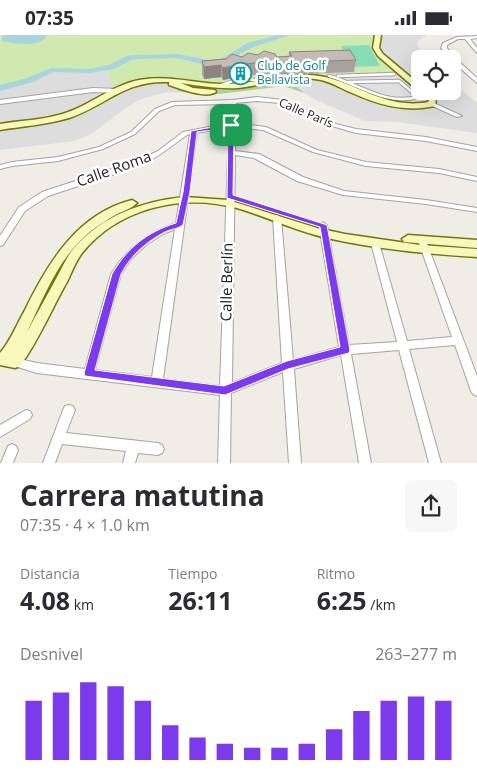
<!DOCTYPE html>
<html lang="es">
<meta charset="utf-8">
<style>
body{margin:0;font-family:"Open Sans",sans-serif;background:#f7f7f7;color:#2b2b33;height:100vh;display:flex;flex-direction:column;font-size:19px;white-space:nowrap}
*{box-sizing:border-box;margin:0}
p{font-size:16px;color:#7c7c81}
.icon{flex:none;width:28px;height:28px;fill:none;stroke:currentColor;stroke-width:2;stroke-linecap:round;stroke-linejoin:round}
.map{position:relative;height:428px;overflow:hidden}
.side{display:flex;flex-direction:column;background:#fff;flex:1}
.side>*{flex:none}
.controls{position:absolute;left:411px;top:15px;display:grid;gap:10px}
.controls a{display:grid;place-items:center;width:50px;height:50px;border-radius:8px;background:#fff;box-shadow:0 5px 20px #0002;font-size:25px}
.pin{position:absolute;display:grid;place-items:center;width:42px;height:42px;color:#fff;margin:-21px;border-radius:10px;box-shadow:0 2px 8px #0006}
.round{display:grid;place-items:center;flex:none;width:52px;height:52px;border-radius:8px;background:#f7f7f7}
.head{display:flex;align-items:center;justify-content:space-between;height:85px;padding:0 20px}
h1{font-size:28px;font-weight:700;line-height:38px}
.figures{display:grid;grid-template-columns:repeat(3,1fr);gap:8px;height:85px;padding:5px 20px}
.figures div{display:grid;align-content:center}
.figures b{font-size:25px;font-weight:700}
.figures small{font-size:14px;font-weight:400}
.figures p{font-size:14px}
.chart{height:140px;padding:10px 20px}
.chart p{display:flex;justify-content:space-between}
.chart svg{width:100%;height:90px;margin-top:5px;stroke:#7c3aed;stroke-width:6}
.status{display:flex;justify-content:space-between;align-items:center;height:35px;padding:0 25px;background:#fff;direction:ltr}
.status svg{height:14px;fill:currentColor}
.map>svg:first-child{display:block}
</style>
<div class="status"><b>07:35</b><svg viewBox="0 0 49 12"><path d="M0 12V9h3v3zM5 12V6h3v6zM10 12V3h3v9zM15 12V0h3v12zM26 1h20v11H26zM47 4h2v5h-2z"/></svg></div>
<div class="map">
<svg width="477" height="428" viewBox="0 0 477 428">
<rect width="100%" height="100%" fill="#f0ece6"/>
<path fill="#dedddd" d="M0 0H427L418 6 417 11 426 24H420V56H452L453 48 454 49 477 68V98L397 87 365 86 318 66 304 58 291 53 276 51 218 59 167 57 141 64 127 72 91 99 74 106 0 115Z"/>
<path fill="#cfe9ae" d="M0 0H375C370 16 387 27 397 37L311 41 236 49H217L176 42H155L112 51 109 37 106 35 84 38 51 37 28 49 0 55Z"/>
<path fill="#aece9c" d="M277 46C288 47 296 50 304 58L284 51 218 59 177 56 184 52 193 54 197 50 219 51Z"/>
<path fill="#86ddb5" d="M369 10 380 31 351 32 341 11Z"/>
<path fill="#e0e0e0" d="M397 37 432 66 422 69 397 68 375 63 337 45 311 41Z"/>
<path fill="#a8d4dd" d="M2 0H45L46 3C33 13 16 8 1 6L3 1Z"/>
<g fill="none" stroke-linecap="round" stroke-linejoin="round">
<path fill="#a8d4dd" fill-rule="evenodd" d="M278 0H290L253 12 218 31 205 30 178 23 137 24 131 25 114 34 89 38 53 37 33 47 0 56V50L27 43 52 33 89 34 109 30 126 21 137 20 178 19 217 27 247 8Z"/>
<defs>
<path id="lane" d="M329 41C359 49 385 71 418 62L399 46 349 47
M338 41 394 39
M244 44 268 46
M219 51 236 45"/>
<path id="street" d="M477 1V3L470 4 477 13V18L465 4H458L447 10V13L454 22 477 43V48L452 26V24H450L441 13 443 8 457 2Z
M93 53 118 54 121 56 118 58 93 57 0 69V65Z
M257 62 283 65 336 89 356 94 426 102 477 112V116L426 106 356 98 332 91 280 68 257 66 236 68V88L266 92 317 115 366 127 439 134 477 142V146L439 138 366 131 313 117 263 95 236 92 235 116 259 119 303 142 344 156 426 165 477 173V177L426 169 343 160 297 146 254 123 235 120 232 348 282 328 273 183 274 181 277 180 281 183 293 325 339 312 319 190 323 187 327 190 349 310 397 307 371 208 375 205 379 208 407 306 452 302 419 208 420 206H426L477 341V361L473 359 471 356 455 310 409 314 441 428H429L399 315 351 319 371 428H359L341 320 294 334 301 428H289L283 337 231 358 230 428H218L220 360 37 338 11 330 10 327 11 324 15 323 37 328 85 334 111 239C127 213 148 198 176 188L190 99 187 100 162 118 145 129 48 161 25 176 3 210 0 211V201L19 172 42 157 139 125 158 116 183 97 229 88 230 69 175 70 159 76 135 99 103 114 58 126 12 131 0 134V130L12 127 58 122 99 112 131 97 155 74 172 67 233 65ZM229 92 220 351 163 344 197 98ZM175 194 152 342 95 335 121 239 131 224 146 210 163 199Z
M430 68H434L462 81 457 82 430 70Z
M69 370 73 371 75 375 66 398 158 408 162 410 164 414 162 418 158 420 138 418 135 428H123L126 416 62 409 55 428H43L63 375 65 371Z
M26 375 30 376 32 380 30 384 0 402V390Z
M12 409 16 411 18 415 13 428H1L8 411Z"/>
<path id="secondary" d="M375 0H381L379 13 383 19 420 50V56H428L436 62 435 71C405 78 376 69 350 57 340 53 331 47 321 45 294 39 265 50 238 53 218 54 200 51 181 48L193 53 215 55 216 57C206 64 181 54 169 50V47C124 45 107 70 69 83 46 90 23 91 0 95V89C23 85 48 85 71 76 94 67 114 50 139 45 170 39 199 50 229 49 255 48 279 40 305 40 349 39 379 76 428 67L429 65 378 21 373 13Z
M185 162 228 165 317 193 345 199 420 210 477 214V222C427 219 376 214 327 203 296 196 267 182 237 173 182 158 118 173 82 218 76 226 72 236 68 245 52 273 39 305 20 331L15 333 0 330V318C10 307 17 289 25 275 48 228 77 179 132 165L137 168C132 173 124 176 117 179 108 184 99 190 91 196 59 221 44 262 27 297 37 278 48 259 58 240 63 231 67 221 74 213 103 180 143 166 185 162Z
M408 200 477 205V213L404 207 402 204Z"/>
</defs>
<use href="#lane" stroke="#a4a4a4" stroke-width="4.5"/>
<use href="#street" stroke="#a4a4a4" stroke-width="2"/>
<use href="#secondary" stroke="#727607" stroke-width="3"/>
<use href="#lane" stroke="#fff" stroke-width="2.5"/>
<use href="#street" fill="#fff" fill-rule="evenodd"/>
<use href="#secondary" fill="#f8f7bc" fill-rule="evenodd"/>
</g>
<path fill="#a9a19d" d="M289 17 356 25 354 37 281 40 279 38 244 41 242 42V46H239L237 42 223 45 221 42 204 44 202 39V26L258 20 277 22 289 21Z"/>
<path fill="#8a837f" d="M244 29V41L242 42V46H239V34L241 30Z
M221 30V42L204 44V32Z
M237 30V42L223 45 222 33Z"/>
<path fill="#c5bbb6" stroke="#8a837f" d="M350 15 356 25 281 28 280 26 244 29 241 30 242 34H239L237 30 222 33 221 30 204 32 202 26 226 24 232 19 242 22 248 18 258 20 264 16 275 19 277 22 292 21 289 17Z"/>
<path fill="#7c3aed" stroke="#fff" fill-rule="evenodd" d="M231 89 234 90 233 160 327 190 350 315 349 318 288 334 225 360 85 341 84 338 112 239C127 213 147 197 176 188L183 157 191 96ZM228 93 227 163 320 192 340 312 287 326 224 351 95 335 121 239C131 220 146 207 165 197 171 194 178 194 183 190L190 157 197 97Z"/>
<defs>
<symbol id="building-ring" viewBox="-11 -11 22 22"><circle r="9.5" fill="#fff" stroke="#0f9aa8" stroke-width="1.5"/><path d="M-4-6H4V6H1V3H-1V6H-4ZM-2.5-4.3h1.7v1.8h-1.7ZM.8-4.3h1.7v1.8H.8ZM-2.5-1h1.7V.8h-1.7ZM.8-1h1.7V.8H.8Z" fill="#0f9aa8"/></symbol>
</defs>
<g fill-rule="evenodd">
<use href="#building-ring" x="228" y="26" width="25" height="25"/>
</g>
<g text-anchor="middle" stroke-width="5" stroke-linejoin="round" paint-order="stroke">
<g font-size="12" fill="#0d838f" stroke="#fff" text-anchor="start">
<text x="257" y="35">Club de Golf<tspan x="257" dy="14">Bellavista</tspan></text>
</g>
<g font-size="12" fill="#202020" stroke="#fff">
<text transform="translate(306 78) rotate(23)" y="4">Calle París</text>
</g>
<g font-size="15" fill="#202020" stroke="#fff">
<text transform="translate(114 134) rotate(-20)" y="5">Calle Roma</text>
<text transform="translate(227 247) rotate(-89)" y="5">Calle Berlín</text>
</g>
</g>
</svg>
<div class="controls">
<a><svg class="icon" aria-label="locate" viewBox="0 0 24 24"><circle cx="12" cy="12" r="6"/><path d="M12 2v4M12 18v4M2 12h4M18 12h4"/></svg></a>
</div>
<div class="pin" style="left:231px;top:90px;background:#1e9e55"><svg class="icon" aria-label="arrive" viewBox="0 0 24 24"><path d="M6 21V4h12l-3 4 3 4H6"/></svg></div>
</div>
<section class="side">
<div class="head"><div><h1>Carrera matutina</h1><p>07:35 · 4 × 1.0 km</p></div><a class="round"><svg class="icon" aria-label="share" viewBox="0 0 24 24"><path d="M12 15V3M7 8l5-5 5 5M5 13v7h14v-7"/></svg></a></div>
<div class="figures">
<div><p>Distancia</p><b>4.08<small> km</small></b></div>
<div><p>Tiempo</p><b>26:11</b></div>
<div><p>Ritmo</p><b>6:25<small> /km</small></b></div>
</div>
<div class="chart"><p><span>Desnivel</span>263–277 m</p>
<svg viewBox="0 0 160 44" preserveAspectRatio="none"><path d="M5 44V15M15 44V11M25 44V6M35 44V8M45 44V15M55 44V27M65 44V33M75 44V36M85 44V38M95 44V38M105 44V36M115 44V29M125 44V20M135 44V15M145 44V13M155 44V15"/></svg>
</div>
</section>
